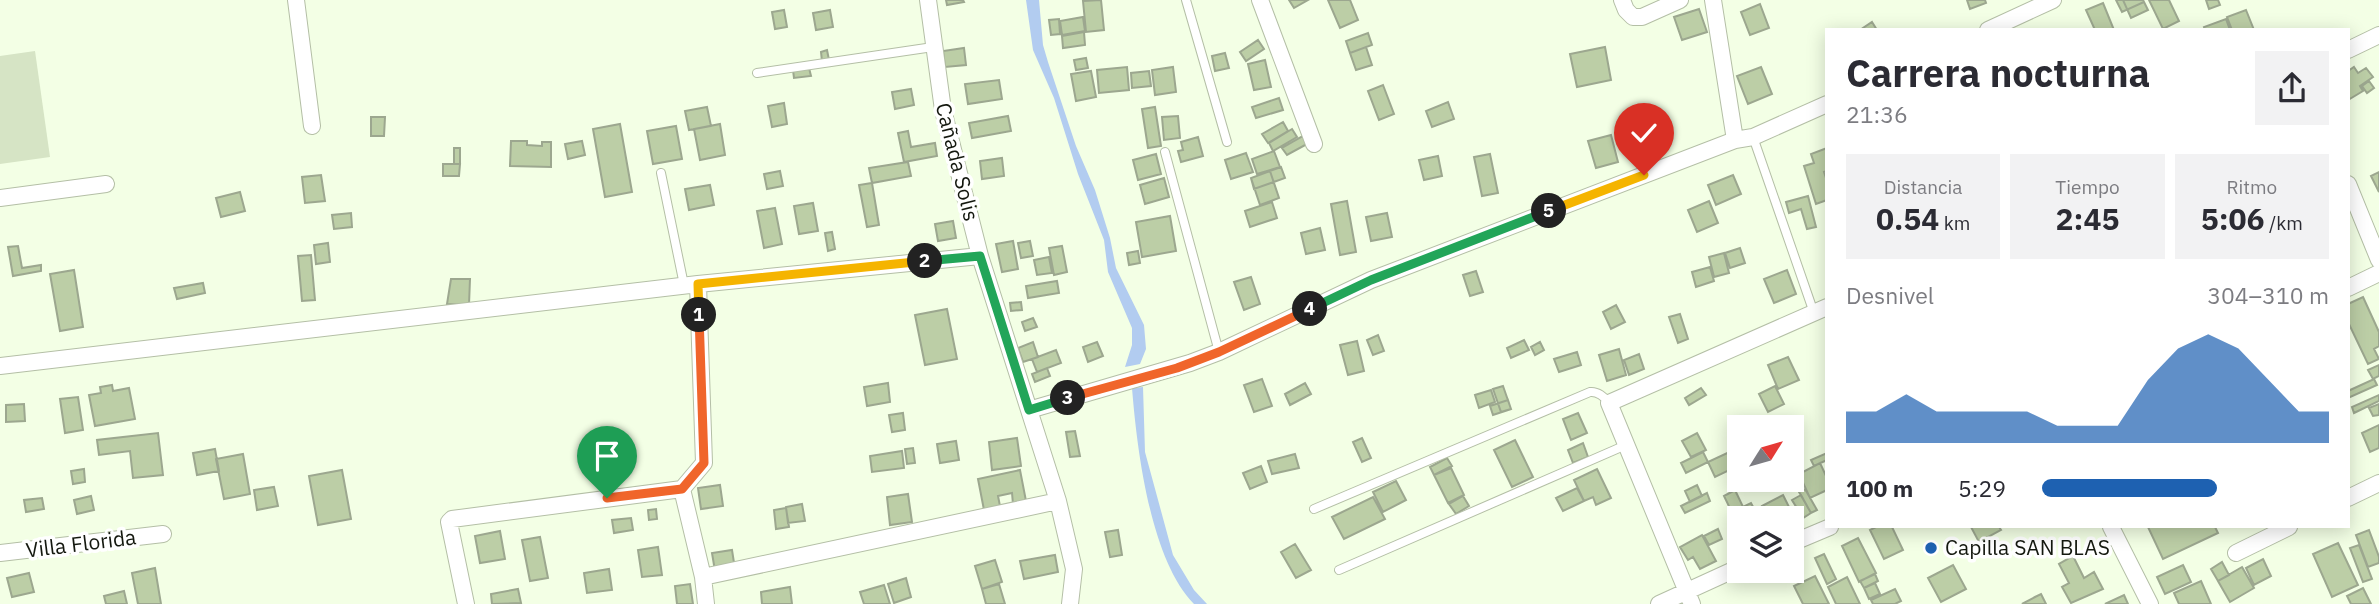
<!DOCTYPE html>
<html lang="es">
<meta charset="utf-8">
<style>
body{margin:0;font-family:"IBM Plex Sans",sans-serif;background:#f2f2f3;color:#2b2b33;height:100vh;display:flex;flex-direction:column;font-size:26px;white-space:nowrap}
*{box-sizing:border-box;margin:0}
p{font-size:23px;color:#7c7c81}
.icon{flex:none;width:38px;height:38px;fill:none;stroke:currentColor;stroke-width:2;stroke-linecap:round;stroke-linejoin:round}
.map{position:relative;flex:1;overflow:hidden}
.sheet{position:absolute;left:1825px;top:28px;width:525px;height:500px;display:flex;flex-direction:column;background:#fff;border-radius:0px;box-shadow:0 4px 18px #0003}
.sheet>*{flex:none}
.needle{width:46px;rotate:53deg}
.tools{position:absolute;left:1727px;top:415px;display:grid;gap:14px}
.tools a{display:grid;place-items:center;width:77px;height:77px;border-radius:0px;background:#fff;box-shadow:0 4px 18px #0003;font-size:35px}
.pin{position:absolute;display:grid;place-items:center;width:60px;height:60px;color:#fff;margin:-72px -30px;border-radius:50% 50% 50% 0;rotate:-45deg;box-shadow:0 0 7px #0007}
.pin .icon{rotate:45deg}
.km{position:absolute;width:35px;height:35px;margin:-18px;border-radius:50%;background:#222;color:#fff;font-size:19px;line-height:35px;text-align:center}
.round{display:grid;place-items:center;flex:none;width:74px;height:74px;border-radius:0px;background:#f2f2f3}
.summary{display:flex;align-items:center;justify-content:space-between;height:119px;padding:0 21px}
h1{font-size:38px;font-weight:700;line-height:52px}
.stats{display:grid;grid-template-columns:repeat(3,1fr);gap:10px;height:119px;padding:7px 21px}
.stats div{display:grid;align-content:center;border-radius:0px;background:#f2f2f3;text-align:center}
.stats b{font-size:30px;font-weight:700}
.stats small{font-size:19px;font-weight:400}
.stats p{font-size:19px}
.chart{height:196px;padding:14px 21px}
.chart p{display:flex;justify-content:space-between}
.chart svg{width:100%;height:126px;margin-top:7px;fill:#1e61b1;opacity:.7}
ul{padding:0 21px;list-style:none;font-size:23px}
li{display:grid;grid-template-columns:112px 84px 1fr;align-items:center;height:52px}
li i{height:18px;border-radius:9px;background:#1e61b1}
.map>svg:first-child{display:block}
</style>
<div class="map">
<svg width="2379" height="604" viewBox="0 0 2379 604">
<rect width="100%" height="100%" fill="#f3ffe5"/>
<path fill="#d6e4c5" d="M35 51 50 157 0 164V56Z"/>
<path fill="#b2ccf0" d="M1026 0H1039L1043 45 1048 62 1076 146 1095 190 1110 238 1116 268 1144 325 1146 349 1140 364 1125 367 1132 345V328L1108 272 1104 240 1078 174 1054 98 1033 50Z
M1143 387 1145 452 1173 555 1194 590 1207 604H1194C1150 559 1137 449 1132 388Z"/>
<path fill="#bccea6" stroke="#9ca78f" stroke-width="2" d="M946 0H963L964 2 947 5Z
M1101 0 1104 30 1086 32 1083 1Z
M1289 0H1308L1294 8Z
M1328 0H1350L1358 20 1340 28Z
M1967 0H1985L1986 3 1970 9Z
M2116 0H2143L2144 2 2122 12Z
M2123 0H2143L2148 10 2131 18Z
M2149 0H2169L2179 21 2163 29Z
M2206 0H2218L2220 5 2209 9Z
M2103 3 2114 30H2095L2086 10Z
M1760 4 1769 28 1750 35 1741 12Z
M1699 9 1707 32 1682 40 1674 17Z
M784 10 787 27 775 29 772 12Z
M830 10 833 27 816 30 813 13Z
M2246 10 2254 30H2232L2227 17Z
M1083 17 1085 31 1062 35 1060 21Z
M1059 19 1060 34 1051 35 1049 20Z
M2226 19 2230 30H2205L2204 27Z
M1872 22 1877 30H1860Z
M1084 32 1085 45 1063 48 1062 36Z
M1368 33 1372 45 1350 53 1346 41Z
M1258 40 1264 49 1246 61 1240 52Z
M1366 47 1372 65 1356 70 1350 53Z
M1605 47 1611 80 1577 87 1570 54Z
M964 48 966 65 945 67 943 51Z
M827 50 829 60 822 61 821 52Z
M1225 53 1229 68 1215 71 1212 56Z
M1086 58 1088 68 1076 70 1074 60Z
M1265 60 1271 87 1254 90 1248 64Z
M1127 67 1129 90 1099 93 1097 70Z
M1173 67 1176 92 1155 95 1152 70Z
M1761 67 1772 94 1748 104 1737 76Z
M2354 67 2358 73 2366 68 2373 77 2360 86 2363 91 2348 100V71Z
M809 68 811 76 794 78 793 70Z
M1091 71 1096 97 1076 101 1071 74Z
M1149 71 1151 86 1132 88 1131 73Z
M999 80 1002 99 968 104 965 84Z
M2369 81 2374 88 2367 93 2362 86Z
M1383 85 1394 114 1379 120 1368 91Z
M911 89 914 105 895 109 892 92Z
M1279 98 1283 110 1256 118 1252 107Z
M1448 102 1454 119 1432 127 1426 111Z
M784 103 787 124 772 127 768 106Z
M707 107 711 126 689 130 685 111Z
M1155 107 1161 146 1148 148 1142 109Z
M1008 116 1011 131 972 138 969 123Z
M1178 116 1180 138 1164 140 1162 117Z
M371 117H385L384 136H371Z
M1283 122 1288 131 1268 143 1262 134Z
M620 124 632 192 605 197 593 129Z
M720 124 725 155 700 160 694 129Z
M676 126 682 159 653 164 647 131Z
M1292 129 1297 137 1273 151 1269 143Z
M908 131 911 147 935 143 937 156 904 162 898 133Z
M1611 135 1618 162 1596 168 1588 141Z
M1303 136 1307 144 1287 155 1282 148Z
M1198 137 1203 156 1181 162 1178 151 1183 150 1181 142Z
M511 141H527V145L542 146V142H551V167L510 166Z
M582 141 585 155 568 159 565 144Z
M454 148H460V164H454Z
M1827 148V171L1824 172 1827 181V200L1816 204 1804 166 1814 163 1811 154Z
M1274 151 1280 167 1257 174 1252 159Z
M1246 153 1253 172 1231 179 1225 160Z
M1156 154 1161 174 1138 180 1133 160Z
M1490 154 1498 193 1482 196 1474 157Z
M1438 156 1442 176 1424 180 1419 160Z
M1002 158 1004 176 982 179 980 161Z
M908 162 911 176 872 183 869 168Z
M443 164H460L459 176H443Z
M1281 167 1285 178 1254 189 1251 178Z
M780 171 783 186 767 189 764 174Z
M1270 171 1279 198 1260 205 1251 178Z
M2379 172V192L2371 176Z
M321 175 325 201 305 203 302 177Z
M1733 175 1741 194 1716 205 1708 185Z
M1164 178 1169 197 1145 204 1140 185Z
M872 183 879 225 867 227 859 185Z
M710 185 714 205 689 210 685 189Z
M240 192 245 211 221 217 216 198Z
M1808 196 1816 227 1807 229 1801 209 1789 213 1786 202Z
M1347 201 1356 252 1340 255 1331 204Z
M1709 201 1718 223 1697 232 1688 210Z
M1272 202 1277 218 1250 227 1245 211Z
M813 203 818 231 799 234 794 206Z
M775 208 782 244 764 248 757 211Z
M351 213 352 227 334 229 332 215Z
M1387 213 1392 237 1371 241 1366 217Z
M1170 216 1176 251 1142 257 1136 222Z
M953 221 956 238 938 241 935 224Z
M1320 228 1325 250 1306 254 1301 233Z
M832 232 835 249 828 251 825 233Z
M1013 241 1018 269 1002 272 996 244Z
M1030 241 1033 256 1021 258 1018 243Z
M328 243 330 262 316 264 314 245Z
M18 246 22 268 41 265V271L13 276 8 247Z
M1062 246 1067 272 1054 275 1049 248Z
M1740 248 1745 263 1730 268 1725 253Z
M1138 251 1140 263 1129 265 1127 253Z
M1724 253 1729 273 1714 277 1709 257Z
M311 255 315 300 302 301 298 256Z
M1049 257 1052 273 1037 275 1034 260Z
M1710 267 1714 281 1696 287 1692 272Z
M74 270 83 327 60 331 50 274Z
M1787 270 1796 294 1774 303 1764 279Z
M1476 271 1483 292 1470 296 1463 275Z
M1251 277 1260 304 1244 310 1234 282Z
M451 279H470L469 305 447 304Z
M1057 281 1059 293 1028 298 1026 286Z
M203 283 205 293 177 299 174 288Z
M2363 297 2379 332V346L2374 349 2379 359 2368 364 2348 322V304Z
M1021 302 1022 310 1011 311 1010 303Z
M1616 305 1625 322 1611 329 1603 312Z
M947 309 957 359 925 365 915 315Z
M1680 314 1688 339 1678 343 1669 317Z
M1033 318 1037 327 1025 331 1022 322Z
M1378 335 1384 351 1373 355 1367 340Z
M1524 340 1529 350 1511 358 1507 348Z
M1357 341 1364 371 1348 375 1340 345Z
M1033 342 1038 357 1023 362 1018 348Z
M1097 342 1103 356 1088 362 1083 347Z
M1540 342 1544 350 1535 355 1531 347Z
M1619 349 1626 375 1607 381 1599 355Z
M1056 350 1061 363 1037 372 1032 359Z
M1577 352 1581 365 1559 372 1554 359Z
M1639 354 1644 369 1629 375 1624 360Z
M1788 357 1799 380 1778 389 1768 365Z
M2379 365V376L2373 379 2368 370Z
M1047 368 1050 376 1035 382 1032 374Z
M1262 379 1272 406 1254 412 1244 385Z
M2374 379 2377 385 2348 398V391Z
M888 383 890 402 867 406 864 387Z
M1305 383 1311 394 1290 405 1285 394Z
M112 385 113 391 129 388 135 419 95 426 89 395 101 393 100 387Z
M1503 386 1511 409 1501 412 1493 389Z
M1775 386 1784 404 1768 412 1759 394Z
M1701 388 1706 395 1689 405 1685 398Z
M1491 390 1495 402 1479 408 1475 395Z
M2379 395V401L2354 413 2352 407Z
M78 397 83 430 65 433 60 399Z
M1508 400 1511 409 1493 415 1490 406Z
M24 404 25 421 6 422V405Z
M2379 404V415L2373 416 2369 408Z
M903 413 905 430 892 432 889 415Z
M1578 413 1587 433 1571 440 1563 419Z
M2379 425V448L2370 452 2362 433Z
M1075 431 1080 456 1070 457 1066 432Z
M1740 432V447L1738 448 1731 436Z
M158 433 163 475 133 478 130 451 99 455 97 440Z
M1697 433 1706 450 1691 457 1682 441Z
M1017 438 1021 466 992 470 989 442Z
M1362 438 1371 458 1362 462 1353 442Z
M1515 440 1533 477 1512 487 1494 450Z
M956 441 959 460 940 463 937 444Z
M1583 443 1588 457 1573 463 1568 450Z
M913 448 915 463 907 464 905 449Z
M1738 448 1740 465 1715 477 1708 462Z
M215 449 219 471 197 475 193 453Z
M902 451 904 468 872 472 870 456Z
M1703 452 1708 462 1686 473 1681 463Z
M1827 453V460L1814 466 1811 460Z
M243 454 250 494 224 499 216 459Z
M1295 454 1299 468 1272 474 1268 461Z
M1447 458 1452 466 1434 475 1430 467Z
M1820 463 1827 478V490L1810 498 1799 474Z
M1261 466 1267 482 1250 489 1243 473Z
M1451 468 1464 495 1448 503 1434 475Z
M84 469 85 482 73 484 71 471Z
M1597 469 1611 498 1596 505 1593 497 1584 501 1574 480Z
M342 470 351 519 318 525 309 476Z
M1020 470 1026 501 1013 504 1012 493 998 496 1000 506 984 510 978 479Z
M1396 481 1406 500 1383 512 1373 492Z
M720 485 723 506 701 509 698 488Z
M1697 485 1702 496 1690 502 1685 491Z
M274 487 278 506 257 510 254 490Z
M1577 488 1584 501 1563 511 1556 498Z
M1805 489 1817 510 1811 513 1799 492Z
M1735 490 1743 507 1751 503 1758 516 1740 518 1738 525 1724 496Z
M1707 493 1710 501 1685 513 1681 506Z
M908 494 912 522 890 525 887 497Z
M1783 495 1794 517 1768 518 1762 506Z
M1801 495 1811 513 1803 518 1792 500Z
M91 496 94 510 77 514 74 500Z
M1463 496 1469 506 1456 514 1449 504Z
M1373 497 1385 519 1344 539 1332 517Z
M42 498 44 509 26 512 24 500Z
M802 504 805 521 788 523 786 507Z
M786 508 789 527 776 529 774 510Z
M656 509 657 519 649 520 648 510Z
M631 518 633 530 614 533 612 520Z
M1876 527H1892L1903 550 1884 559 1870 530Z
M1971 527H1999L2001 530 1979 542Z
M2148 527H2215L2218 533 2163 559Z
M1718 529 1722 539 1709 545 1704 536Z
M1118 530 1122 555 1110 557 1105 532Z
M2369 530 2379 557V563L2368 567 2356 535Z
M500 531 505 559 480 563 475 536Z
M1702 535 1716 561 1700 569 1693 557 1688 560 1680 547Z
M540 537 548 578 530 581 522 540Z
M1858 538 1876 573 1859 582 1842 546Z
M2338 543 2358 585 2332 597 2313 554Z
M1295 544 1311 570 1296 578 1281 552Z
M2359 545 2372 579 2363 582 2350 548Z
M658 547 662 575 642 577 638 550Z
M732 550 735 569 715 571 712 553Z
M1824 554 1836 579 1827 584 1815 558Z
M1055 555 1058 572 1024 579 1020 561Z
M2073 556 2084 578 2094 572 2103 589 2071 603 2062 587 2069 583 2059 564Z
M2263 559 2271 576 2254 585 2246 568Z
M995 560 1002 582 982 589 975 566Z
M2222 562 2229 575 2218 581 2211 569Z
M1953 565 1966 589 1941 602 1928 578Z
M2183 565 2191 582 2165 594 2157 577Z
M2242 567 2254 588 2230 602 2218 581Z
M155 568 161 604H138L132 573Z
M609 569 612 590 587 593 584 573Z
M29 573 34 592 12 597 7 578Z
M1875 574 1878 581 1864 588 1860 581Z
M1815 576 1829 604H1803L1794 586Z
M1847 577 1860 604H1836L1828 587Z
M906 578 911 597 894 603 888 584Z
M2201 581 2211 604H2179L2174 593Z
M1875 583 1880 594 1869 599 1864 588Z
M690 584 693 604H677L675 586Z
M999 584 1005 604H986L982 589Z
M884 585 890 604H864L860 592Z
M790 587 792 604H762L761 592Z
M2363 588 2371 604H2351L2347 596Z
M518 589 521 603 492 604 491 594Z
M1895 589 1901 601 1895 604H1873L1871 600Z
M124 591 127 604H106L104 596Z
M2041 594 2046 604H2022L2035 597Z
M2124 595 2128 604H2105Z"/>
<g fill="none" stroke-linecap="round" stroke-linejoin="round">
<defs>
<path id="service" d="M1186 0 1227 142
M757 73 933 47
M1753 137 1814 313
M1165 152 1219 352
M661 173 684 285
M1314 509 1590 392C1597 391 1605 397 1609 403
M1339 570 1626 445"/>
<path id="minor" d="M296 0 312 126
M928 0 943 110 980 256 1058 501 1074 569 1070 604
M1260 0 1314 144
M1622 0 1626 10 1633 17H1642L1680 0
M1713 0 1735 140
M1988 30 2053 0
M2348 50 2379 35
M2348 184 2379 260
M0 198 106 184
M2348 288 2379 273
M0 366 698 284 980 256
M1029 410 1190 363 1219 352 1371 280 1735 140 1753 137 1827 104
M682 489 703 577 706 604
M2348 498 2379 483
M2111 527 2150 604
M1792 543 1830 527
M0 553 163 534
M2236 553 2289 527
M703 577 1058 501
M466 604 449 522 452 519 682 489 704 463 698 284
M1659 604 1740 567
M1692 604 1609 403 1827 307"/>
</defs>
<use href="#service" stroke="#b4bfa6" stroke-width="10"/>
<use href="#minor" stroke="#b4bfa6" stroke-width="18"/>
<use href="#service" stroke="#fff" stroke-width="8"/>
<use href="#minor" stroke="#fff" stroke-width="16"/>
</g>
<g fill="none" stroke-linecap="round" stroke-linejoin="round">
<defs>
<path id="split-1" d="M607 498 682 489 704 463 699 315"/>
<path id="split-2" d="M699 315 698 284 925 261"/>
<path id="split-3" d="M925 261 980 256 1029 410 1068 398"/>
<path id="split-4" d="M1068 398 1177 368 1219 352 1310 309"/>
<path id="split-5" d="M1310 309 1371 280 1549 211"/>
<path id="split-6" d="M1549 211 1644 175"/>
</defs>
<use href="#split-1" stroke="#fff" stroke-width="14"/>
<use href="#split-2" stroke="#fff" stroke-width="14"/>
<use href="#split-3" stroke="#fff" stroke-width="14"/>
<use href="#split-4" stroke="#fff" stroke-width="14"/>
<use href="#split-5" stroke="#fff" stroke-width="14"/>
<use href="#split-6" stroke="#fff" stroke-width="14"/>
<use href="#split-1" stroke="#f0652b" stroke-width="9"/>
<use href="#split-2" stroke="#f5b400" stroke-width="9"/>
<use href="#split-3" stroke="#22a559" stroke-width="9"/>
<use href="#split-4" stroke="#f0652b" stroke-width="9"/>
<use href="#split-5" stroke="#22a559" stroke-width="9"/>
<use href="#split-6" stroke="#f5b400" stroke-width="9"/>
</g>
<circle fill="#1e61b1" stroke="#fff" stroke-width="2.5" cx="1931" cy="548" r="7"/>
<g text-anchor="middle" stroke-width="7" stroke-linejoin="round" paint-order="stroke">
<g font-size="21" fill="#14180f" stroke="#fff">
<text transform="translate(957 162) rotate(76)" y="7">Cañada Solis</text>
<text transform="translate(81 544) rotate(-7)" y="7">Villa Florida</text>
</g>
<g font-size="21" fill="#14180f" stroke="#fff" text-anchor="start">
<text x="1945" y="555">Capilla SAN BLAS</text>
</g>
</g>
</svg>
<div class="tools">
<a><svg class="needle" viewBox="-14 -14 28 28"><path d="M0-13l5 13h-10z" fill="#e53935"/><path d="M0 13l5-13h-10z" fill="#7c7c81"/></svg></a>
<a><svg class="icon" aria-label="layers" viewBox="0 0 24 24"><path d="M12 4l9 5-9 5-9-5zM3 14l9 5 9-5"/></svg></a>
</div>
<div class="pin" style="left:607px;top:498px;background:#1e9e55"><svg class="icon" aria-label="arrive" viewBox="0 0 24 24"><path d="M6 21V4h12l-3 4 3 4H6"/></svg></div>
<div class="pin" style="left:1644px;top:175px;background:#d93025"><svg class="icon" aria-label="check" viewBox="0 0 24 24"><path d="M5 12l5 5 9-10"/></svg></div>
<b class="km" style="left:699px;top:315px">1</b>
<b class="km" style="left:925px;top:261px">2</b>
<b class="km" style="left:1068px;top:398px">3</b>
<b class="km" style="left:1310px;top:309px">4</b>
<b class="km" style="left:1549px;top:211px">5</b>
<section class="sheet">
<div class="summary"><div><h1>Carrera nocturna</h1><p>21:36</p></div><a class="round"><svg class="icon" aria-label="share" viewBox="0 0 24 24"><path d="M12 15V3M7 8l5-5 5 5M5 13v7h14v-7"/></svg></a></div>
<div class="stats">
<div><p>Distancia</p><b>0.54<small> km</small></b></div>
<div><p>Tiempo</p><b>2:45</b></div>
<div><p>Ritmo</p><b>5:06<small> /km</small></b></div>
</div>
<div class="chart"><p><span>Desnivel</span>304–310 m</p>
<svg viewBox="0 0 160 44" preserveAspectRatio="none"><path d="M0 44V33L10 33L20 27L30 33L40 33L50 33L60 33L70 38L80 38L90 38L100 22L110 11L120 6L130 11L140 22L150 33L160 33V44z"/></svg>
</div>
<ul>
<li><b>100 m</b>5:29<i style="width:61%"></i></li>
</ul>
</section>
</div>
